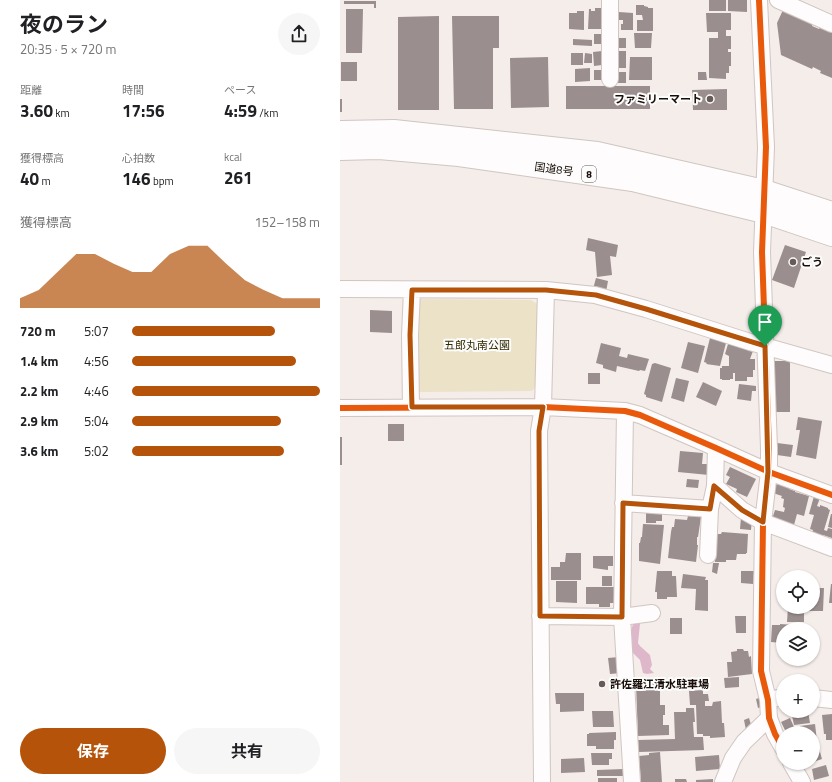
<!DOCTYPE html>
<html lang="ja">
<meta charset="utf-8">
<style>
body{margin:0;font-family:"Titillium Web","Noto Sans JP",sans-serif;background:#f6f6f6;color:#202124;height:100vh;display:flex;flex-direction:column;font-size:15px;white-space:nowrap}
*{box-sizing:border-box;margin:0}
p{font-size:13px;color:#757577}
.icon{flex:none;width:22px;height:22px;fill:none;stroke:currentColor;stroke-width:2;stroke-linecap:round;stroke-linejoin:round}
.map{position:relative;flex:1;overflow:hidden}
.panel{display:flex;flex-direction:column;background:#fff;width:340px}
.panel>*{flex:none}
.buttons{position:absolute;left:436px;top:570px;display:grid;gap:8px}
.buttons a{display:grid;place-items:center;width:44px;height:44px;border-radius:50%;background:#fff;box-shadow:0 1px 3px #0004;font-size:20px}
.pin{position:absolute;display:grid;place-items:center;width:34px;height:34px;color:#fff;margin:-41px -17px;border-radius:50% 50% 50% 0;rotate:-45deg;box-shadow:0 0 4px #0007}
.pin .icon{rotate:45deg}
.round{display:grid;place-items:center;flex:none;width:42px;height:42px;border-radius:21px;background:#f6f6f6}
.head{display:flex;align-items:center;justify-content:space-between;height:68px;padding:0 20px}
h1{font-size:22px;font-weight:700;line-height:30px}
.metrics{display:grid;grid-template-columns:repeat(3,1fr);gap:6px;height:68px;padding:4px 20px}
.metrics div{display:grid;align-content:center}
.metrics b{font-size:17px;font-weight:700}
.metrics small{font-size:11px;font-weight:400}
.metrics p{font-size:11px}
.chart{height:112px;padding:8px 20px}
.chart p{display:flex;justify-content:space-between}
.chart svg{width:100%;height:72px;margin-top:4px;fill:#b45309;opacity:.7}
.primary-button{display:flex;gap:8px;margin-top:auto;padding:8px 20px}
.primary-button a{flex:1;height:46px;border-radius:24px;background:#b45309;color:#fff;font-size:16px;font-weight:700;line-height:46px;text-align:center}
.primary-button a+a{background:#f6f6f6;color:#202124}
ul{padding:0 20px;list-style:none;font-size:13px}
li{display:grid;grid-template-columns:64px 48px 1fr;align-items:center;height:30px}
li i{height:10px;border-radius:5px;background:#b45309}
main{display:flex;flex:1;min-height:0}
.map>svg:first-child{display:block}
</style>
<main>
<section class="panel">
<div class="head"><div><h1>夜のラン</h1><p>20:35 · 5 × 720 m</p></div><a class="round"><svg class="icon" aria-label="share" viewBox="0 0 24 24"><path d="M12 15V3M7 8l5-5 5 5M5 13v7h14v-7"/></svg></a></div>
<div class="metrics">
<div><p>距離</p><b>3.60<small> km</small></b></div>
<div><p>時間</p><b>17:56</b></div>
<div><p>ペース</p><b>4:59<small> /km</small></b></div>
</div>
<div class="metrics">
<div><p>獲得標高</p><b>40<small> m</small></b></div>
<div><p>心拍数</p><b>146<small> bpm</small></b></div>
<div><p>kcal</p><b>261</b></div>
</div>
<div class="chart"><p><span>獲得標高</span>152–158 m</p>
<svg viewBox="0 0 160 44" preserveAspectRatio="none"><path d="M0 44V38L10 33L20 22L30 11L40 11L50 17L60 22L70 22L80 11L90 6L100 6L110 17L120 27L130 33L140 38L150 38L160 38V44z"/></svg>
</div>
<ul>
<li><b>720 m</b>5:07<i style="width:76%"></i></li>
<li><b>1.4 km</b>4:56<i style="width:87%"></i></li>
<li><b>2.2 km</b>4:46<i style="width:100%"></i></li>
<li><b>2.9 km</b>5:04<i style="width:79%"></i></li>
<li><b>3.6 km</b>5:02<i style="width:81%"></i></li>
</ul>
<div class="primary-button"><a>保存</a><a>共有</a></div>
</section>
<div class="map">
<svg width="492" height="782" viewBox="0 0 492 782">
<rect width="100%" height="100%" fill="#f5edea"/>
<path fill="#ebe2c7" d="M81 299 191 300 199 305 196 386 192 391 79 392 77 390 76 305Z"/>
<path fill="#deb8ca" d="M298 622 300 624 298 643 300 646 310 655 312 665 310 669 314 673 307 674 303 673 300 660 292 652 291 631 293 624Z"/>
<path fill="#9b8e8e" d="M369 0H386V11H369Z
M388 0H407V12L388 11Z
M4 1H36V8H34V4H4Z
M296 5H304V6L308 7V8H313V31H297V20H303L302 15H296Z
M255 8H263V29H248L249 9H251V11H255Z
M6 9H23L22 53H6Z
M443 10 473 23 472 26 479 29 480 27 492 33V78L480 73 481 71 473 67 472 69 441 55 437 23Z
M237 11H244V30L229 29V13H237Z
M279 12 293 13V30H281V24H283V20H279Z
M366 13H391V30H386V36H391V49H388V52H391V66H389V73H386V79L369 78V38H378V32H367Z
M99 16V110H58V17Z
M112 16H159V48H153V109H114Z
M294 33H312L311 48H295Z
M254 34H263V44H254Z
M277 38H286V48H277Z
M233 39 252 40V46L233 45Z
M262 51V65L254 66 253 52Z
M278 51H286V68H278Z
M231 53H243V65H231Z
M245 53 252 54V63H244Z
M208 57 209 107 171 108 170 58Z
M290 57H312V80H289Z
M1 62H17V81H1Z
M250 68V81L235 82V69Z
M254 70H264V80H254Z
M275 72H286V83H275Z
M358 72H366L367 80H358Z
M226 86H310V109H226Z
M387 89V110H353L352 90Z
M0 99H2V112H0Z
M248 238 278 245 276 257 270 256 272 275 257 277 255 252 246 250Z
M445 245 466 252 454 288 432 280Z
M256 278 268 281 266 292 253 289Z
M30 310 52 311V333L30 332Z
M370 338 386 343 380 366 366 364 367 363 364 362Z
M348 342 365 346 358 373 341 368Z
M261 343 281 348 279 356 287 358 288 354 309 359 305 371 300 370 299 371 277 366 276 372 263 368V365L256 363Z
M388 344 413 351 410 359H415V370H413V377H407V381H395V373H393V379H390V380H382V379H380V368H382V366H389V356L385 354Z
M434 361H450V412H434Z
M315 363 331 368 322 402 306 397V395L304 394 312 364Z
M248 373H260V384H248Z
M336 378 349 381 344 402 331 398Z
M363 382 382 391 376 406 356 397Z
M399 384 416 386V391H412L411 401 397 399Z
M458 417 482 421 476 459 456 455 460 430H456Z
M48 424H64V441H48Z
M0 437H2V465H0Z
M437 443 453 445 451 457 437 455Z
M340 451 363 453 362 464H370L369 475 338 472Z
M390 467 416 479 407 497 396 492 397 489 386 484 390 477 386 475Z
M347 479 359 480 358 488 346 487Z
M437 484 450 487 449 489 455 491V492L469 496 464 516 457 514 454 525 432 519 435 510 444 512 445 508 443 507 444 499 441 498 442 496 433 493 434 486Z
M474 496 480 498 477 506 480 507V505L488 508V509L490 510 484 530 487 531 488 528 492 529V538L483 535V536L472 533 473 530 470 529 474 515 469 514Z
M306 509H322V521H316V523H306Z
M491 514H492V528L488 527Z
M348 516 361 517 358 537H357V545H358L356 562 328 558 331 532 332 527H334L335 519 347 520Z
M401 517 412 518 411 530 400 529Z
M303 524 324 525 320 564 299 561V543H300L301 537H302Z
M382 532 408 534 407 553H406V554H397L396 560H386V562H375L376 534H381Z
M226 553H241V580H211V567H220V562H225Z
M253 556H273V566H268V570L253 568Z
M373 563H379L377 574 372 572Z
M317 571H332V576H336L337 597H327V599H317V592H315Z
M401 571H414L413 584 401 583Z
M343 574 366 577 365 580H368V611L355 610 356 589 341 588Z
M262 576H272V586H262Z
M216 581H237V603L216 602Z
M491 584H492V603H489Z
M246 587H275V603H270V607H259V604H246Z
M473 588H484L483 611H464V622H447L448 607H473Z
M395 616H406V633H396Z
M330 618H342V634H330Z
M440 624 455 625V626H458V629H443V643L431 642 432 625H440Z
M397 649H403L404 651H408L409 657 411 656 412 674 388 677 387 662H392L391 652 397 651Z
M279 657 281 673 270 674 268 658Z
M399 677V687L385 688 384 678Z
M320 683V705H325V715H323V725H329V735L298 736 296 684Z
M363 690V694H368L369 701H365V706H372L373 702 381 701 382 723H384L385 737 370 738V736H363V734H357L356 705H350L349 691Z
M215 693H244V711L220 712V704H216Z
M419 698 421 707 418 708 416 699Z
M346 708H354L355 722H353L354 737H363L364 750 299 752 298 740 335 739 334 712H346Z
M252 711H273L274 727H253Z
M451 711H468L470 723 454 725Z
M492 714V740H486V734H484L482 715Z
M409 718 412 728 406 730 404 720Z
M450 718 454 727 446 732 441 722Z
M475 724 477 741 473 742V733H459L460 726Z
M276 732V740H274V749H256V746H247V734H249V733Z
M478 745 482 759 473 762V746Z
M320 752 322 782H301L299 756 309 755V753Z
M251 753H272V759H269V765H252Z
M379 755 380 769 356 771 355 757Z
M244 758 245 772 221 773V759Z
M486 765 489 776 474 780 472 769Z
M284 769 285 776H257V770Z
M258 778H277V782H258Z
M335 779H346L347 782H335Z
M373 779V782H356V780Z"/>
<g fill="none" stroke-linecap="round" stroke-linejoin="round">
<defs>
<path id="minor" d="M419 0 426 147 422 252 429 448V472L423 522 421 671 428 700 429 718 435 734 443 748
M438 0 492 24
M270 79V0
M0 289 206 290 255 295 306 309 410 342 492 365
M71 407 70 335 72 290
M0 408 203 407 285 411 300 415 376 448 429 472 492 495
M285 411 282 617 292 782
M375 486 402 510 423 522 492 548
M283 503 370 509 375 486 376 448
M368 555 370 509
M200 616 282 617 312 613
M473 698 492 700
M428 700 443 697
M451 763 462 782
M202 782 199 431 203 407 206 290
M383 782 393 758 404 742 429 718"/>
<path id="highway" d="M0 132 54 131 257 153 424 191 492 213
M0 149 39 148 119 155 293 180 424 212 492 235"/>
</defs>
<use href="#minor" stroke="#d0c5c1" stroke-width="18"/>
<use href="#highway" stroke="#d0c5c1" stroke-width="24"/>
<use href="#minor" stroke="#fefcfc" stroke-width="16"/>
<use href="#highway" stroke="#fefcfc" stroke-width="22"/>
<defs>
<path id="cycleway" d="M419 0 426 147 422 252 429 448V472L423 522 421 671 428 700 429 718 435 734 443 748
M0 408 203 407 285 411 300 415 376 448 429 472 492 495"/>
</defs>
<use href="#cycleway" stroke="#fbfcfb" stroke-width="8"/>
<use href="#cycleway" stroke="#e8590c" stroke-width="6"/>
</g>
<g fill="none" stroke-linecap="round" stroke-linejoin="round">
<defs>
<path id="route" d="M72 290H206L256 295 306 309 425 346 428 472 423 522 402 510 374 486 370 509 283 503 282 617 200 616 199 431 203 407H72L70 335Z"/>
</defs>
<use href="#route" stroke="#fff" stroke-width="8"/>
<use href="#route" stroke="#b45309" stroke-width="5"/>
</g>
<g fill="#665b57" stroke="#fbfcfb" stroke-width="1.5">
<circle cx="370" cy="99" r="4"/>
<circle cx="453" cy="262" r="4"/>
<circle cx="262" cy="684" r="4"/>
</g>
<g text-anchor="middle" stroke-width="4" stroke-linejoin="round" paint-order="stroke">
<rect fill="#fbfcfb" stroke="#5d5551" stroke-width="1" x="242" y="166" width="14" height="16" rx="3"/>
<g font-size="10" font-weight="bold" fill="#190d08">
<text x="249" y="178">8</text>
</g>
<g font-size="11" font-weight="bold" fill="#190d08" stroke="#fbfcfb" text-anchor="start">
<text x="362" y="103" text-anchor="end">ファミリーマート</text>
<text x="461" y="266">ごう</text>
<text x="270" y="688">許佐羅江清水駐車場</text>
</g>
<g font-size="11" fill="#190d08" stroke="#fbfcfb">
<text transform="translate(214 169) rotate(8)" y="4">国道8号</text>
</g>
<g font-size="11" fill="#322900" stroke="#fbfcfb">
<text x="137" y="349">五郎丸南公園</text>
</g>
</g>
</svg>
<div class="buttons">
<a><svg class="icon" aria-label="locate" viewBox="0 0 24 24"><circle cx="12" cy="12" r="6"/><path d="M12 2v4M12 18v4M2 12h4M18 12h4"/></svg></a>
<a><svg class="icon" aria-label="layers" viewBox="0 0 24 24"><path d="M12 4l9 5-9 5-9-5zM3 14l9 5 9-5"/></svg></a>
<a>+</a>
<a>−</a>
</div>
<div class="pin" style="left:425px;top:346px;background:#1e9e55"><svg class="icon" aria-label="arrive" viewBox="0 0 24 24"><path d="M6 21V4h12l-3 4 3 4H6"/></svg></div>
</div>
</main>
